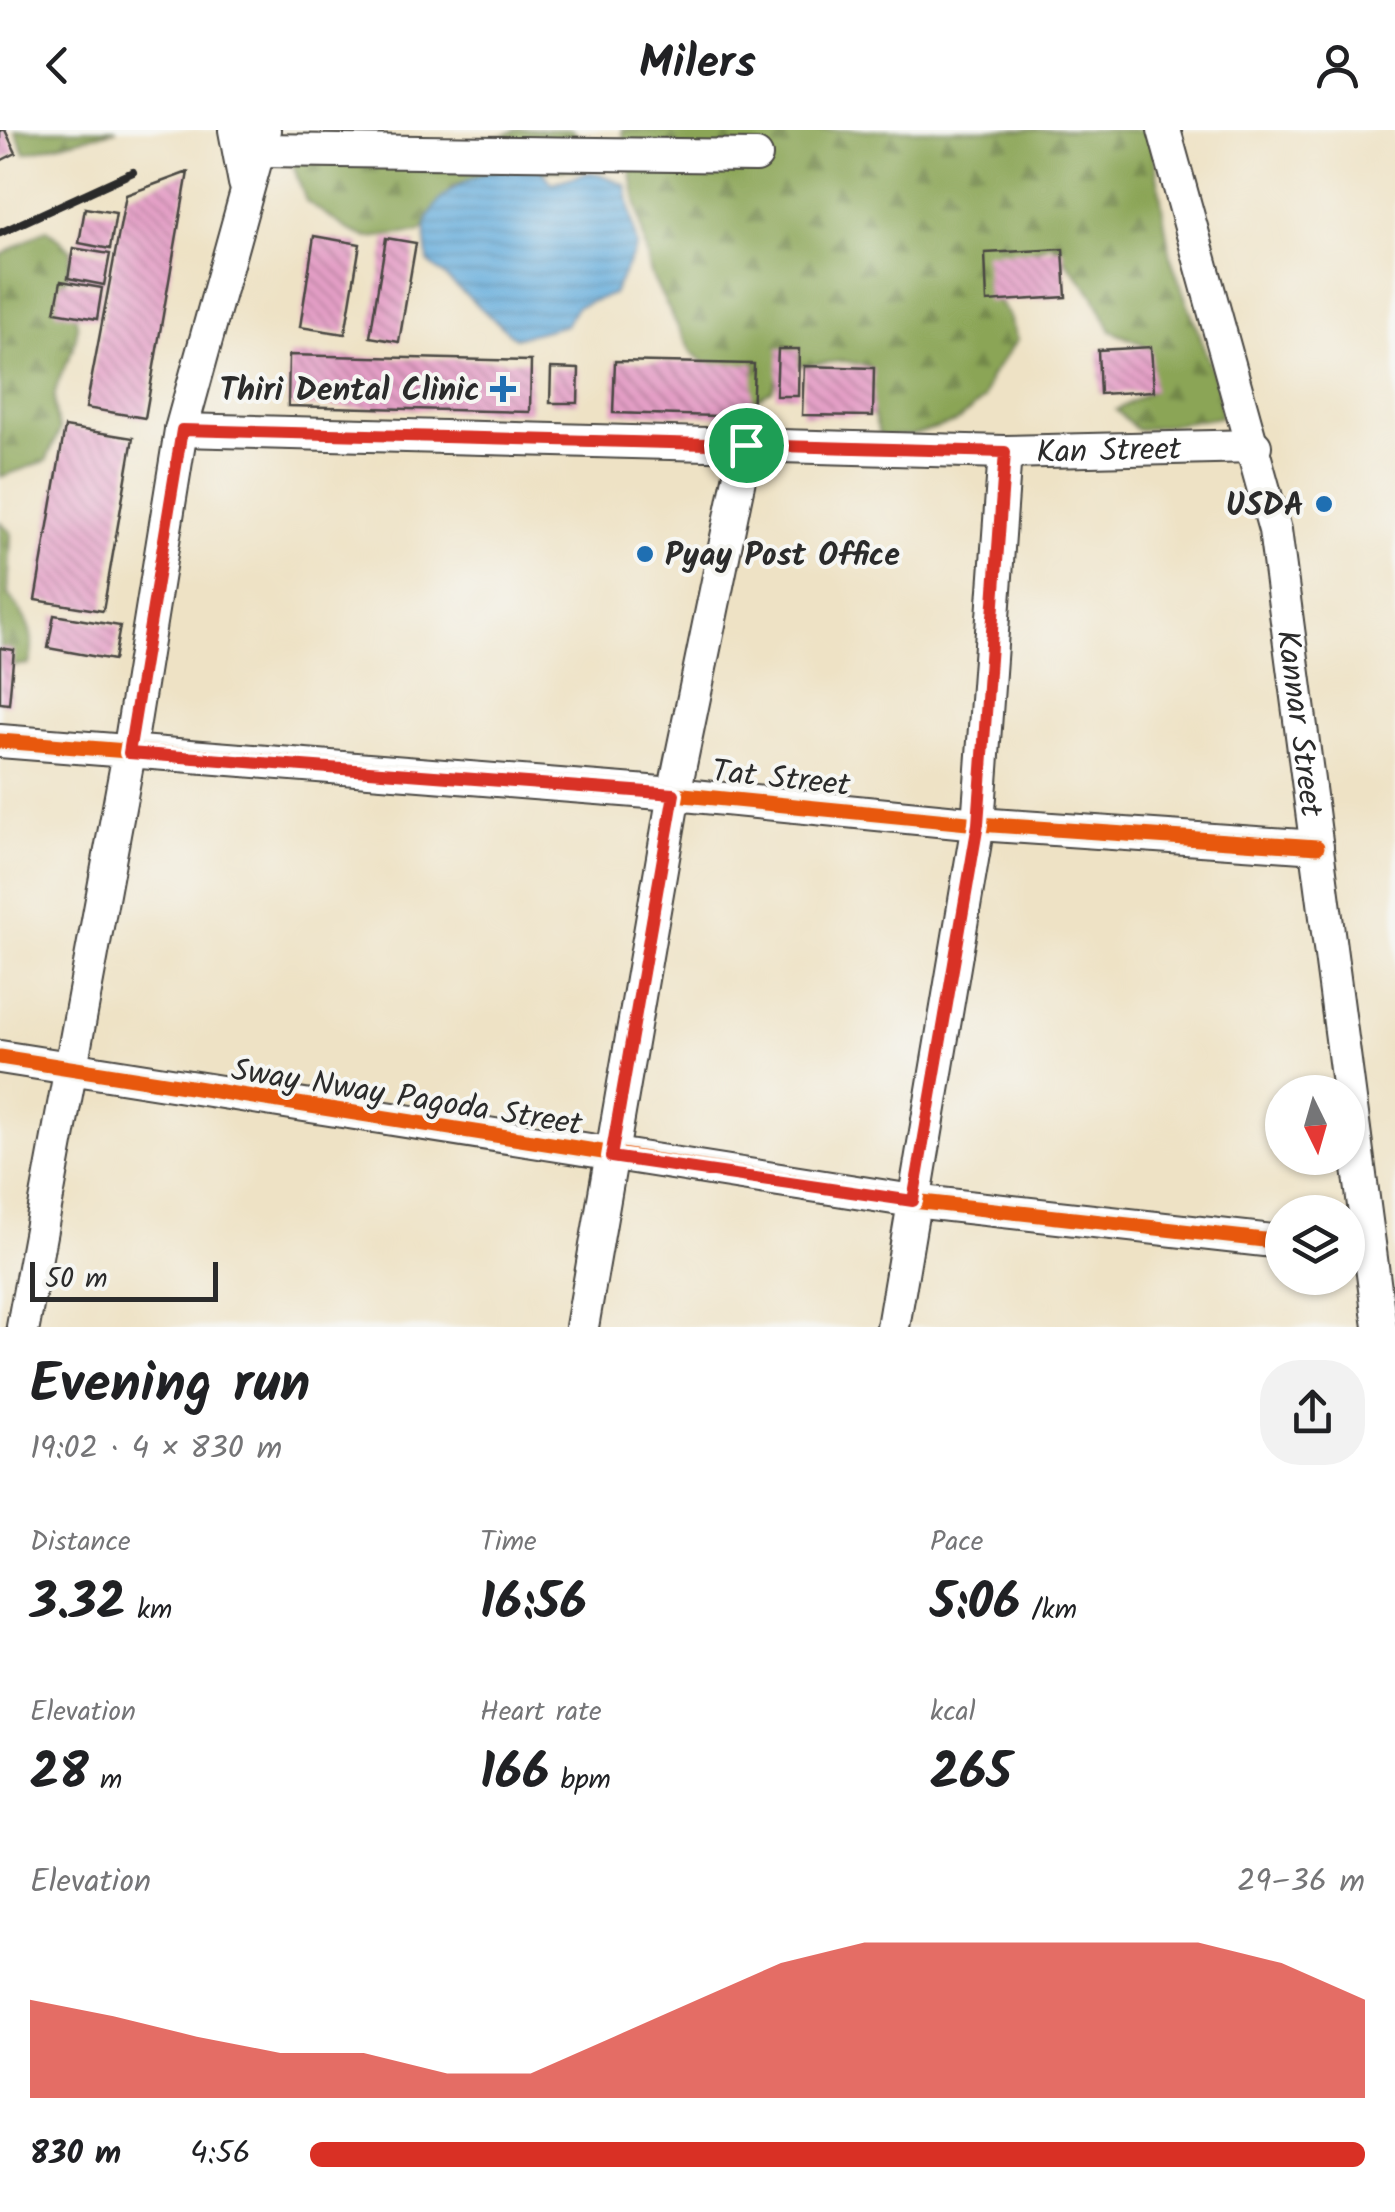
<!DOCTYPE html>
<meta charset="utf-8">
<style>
body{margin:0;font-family:Kalam,sans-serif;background:#f2f2f2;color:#202124;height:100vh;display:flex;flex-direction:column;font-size:38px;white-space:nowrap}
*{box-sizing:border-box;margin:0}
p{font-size:32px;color:#757577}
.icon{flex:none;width:55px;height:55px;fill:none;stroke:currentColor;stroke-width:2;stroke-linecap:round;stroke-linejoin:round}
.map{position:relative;height:1197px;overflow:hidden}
.details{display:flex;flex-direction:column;background:#fff;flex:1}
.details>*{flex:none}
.needle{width:65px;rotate:175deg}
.buttons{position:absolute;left:1265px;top:945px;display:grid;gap:20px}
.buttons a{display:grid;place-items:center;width:100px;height:100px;border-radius:50%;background:#fff;box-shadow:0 2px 8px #0004;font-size:50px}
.scale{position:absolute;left:30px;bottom:25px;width:188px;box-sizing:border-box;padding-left:10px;border:5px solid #2b2b2b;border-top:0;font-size:28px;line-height:35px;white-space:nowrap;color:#2b2b2b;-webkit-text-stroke:8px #f6f6f2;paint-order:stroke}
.pin{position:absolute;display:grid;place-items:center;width:85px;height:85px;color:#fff;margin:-42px;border:5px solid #fff;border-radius:50%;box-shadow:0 2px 10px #0007}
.round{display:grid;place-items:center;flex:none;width:105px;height:105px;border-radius:40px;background:#f2f2f2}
.headline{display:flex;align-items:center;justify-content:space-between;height:170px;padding:0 30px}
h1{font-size:55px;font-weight:700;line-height:75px}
.metrics{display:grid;grid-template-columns:repeat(3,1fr);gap:15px;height:170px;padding:10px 30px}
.metrics div{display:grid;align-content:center}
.metrics b{font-size:50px;font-weight:700}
.metrics small{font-size:28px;font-weight:400}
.metrics p{font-size:28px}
.chart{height:280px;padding:20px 30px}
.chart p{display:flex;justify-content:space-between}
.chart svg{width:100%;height:180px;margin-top:10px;fill:#d93025;opacity:.7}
ul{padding:0 30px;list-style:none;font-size:32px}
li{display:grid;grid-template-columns:160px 120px 1fr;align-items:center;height:75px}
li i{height:25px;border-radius:12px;background:#d93025}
header{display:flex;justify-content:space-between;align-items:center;height:130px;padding:0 30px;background:#fff;font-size:45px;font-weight:700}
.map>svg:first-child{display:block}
</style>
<header><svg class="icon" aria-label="back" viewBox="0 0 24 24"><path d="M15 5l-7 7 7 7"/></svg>Milers<svg class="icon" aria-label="person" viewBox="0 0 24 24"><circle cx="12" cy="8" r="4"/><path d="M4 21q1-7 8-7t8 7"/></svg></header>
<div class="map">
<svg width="1395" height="1197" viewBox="0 0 1395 1197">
<defs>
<pattern id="forest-firs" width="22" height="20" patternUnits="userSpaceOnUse" patternTransform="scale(2.5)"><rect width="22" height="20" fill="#8ba557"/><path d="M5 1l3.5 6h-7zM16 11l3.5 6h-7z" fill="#728748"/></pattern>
<pattern id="water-rules" width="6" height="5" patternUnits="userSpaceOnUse" patternTransform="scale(2.5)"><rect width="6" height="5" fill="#64acdb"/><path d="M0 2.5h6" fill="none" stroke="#538cb2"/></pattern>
<pattern id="building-back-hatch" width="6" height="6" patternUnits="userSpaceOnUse" patternTransform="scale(2.5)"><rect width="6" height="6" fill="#e49fc6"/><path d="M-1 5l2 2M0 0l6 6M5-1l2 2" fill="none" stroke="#b982a1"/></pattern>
</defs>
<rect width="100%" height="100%" fill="#f6f6f2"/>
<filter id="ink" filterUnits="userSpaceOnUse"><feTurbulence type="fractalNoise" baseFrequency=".01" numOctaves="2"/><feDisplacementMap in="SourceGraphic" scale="20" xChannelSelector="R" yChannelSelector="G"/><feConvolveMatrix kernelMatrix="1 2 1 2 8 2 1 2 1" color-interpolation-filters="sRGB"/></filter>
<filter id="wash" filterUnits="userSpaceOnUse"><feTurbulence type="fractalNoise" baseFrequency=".0048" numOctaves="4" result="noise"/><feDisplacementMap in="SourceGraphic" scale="40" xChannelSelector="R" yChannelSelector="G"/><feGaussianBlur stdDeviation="2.25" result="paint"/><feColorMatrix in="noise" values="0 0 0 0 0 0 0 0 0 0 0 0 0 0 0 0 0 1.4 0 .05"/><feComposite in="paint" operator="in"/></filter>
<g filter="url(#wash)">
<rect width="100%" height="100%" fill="#eee2c5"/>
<path fill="url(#forest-firs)" stroke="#5b6841" stroke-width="2.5" d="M15 0H117L25 23Z
M518 0H572L583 12 579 39 509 43 452 56 439 81 420 102 368 108 347 99 306 71 289 24 483 12Z
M622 0H1150L1170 126 1218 256 1221 287 1137 300 1116 280 1153 260 1142 214 1111 201 1092 163 1051 113 1014 129 986 153 1008 185 1017 210 990 247 984 269 956 292 912 305 880 306 871 276 869 236 844 231 782 237 772 260 752 271 691 222 651 145Z
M47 99 72 121C70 134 62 154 66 167 69 176 78 186 77 196 76 238 41 249 60 300L46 331 0 347V126Z
M0 392 11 403 8 464C26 487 38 505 29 534L0 537Z"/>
<path fill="url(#water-rules)" stroke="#486c83" stroke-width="2.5" d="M533 29 552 53 591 42 626 55 637 117 613 164 576 177 566 195 515 208 428 132C428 120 423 103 427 92 440 51 497 39 533 29Z"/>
<g id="blocks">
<path fill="url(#building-back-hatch)" d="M0 0H5L16 23 0 31Z
M188 42 145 288 86 278 126 65Z
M85 78 116 83 110 119 79 113Z
M314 106 360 114 345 204 300 197Z
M386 108 416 113 399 212 370 207Z
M73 118 110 124 104 155 68 148Z
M1063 119 1066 167 987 172 985 123Z
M61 151 102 158 97 189 55 182Z
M1151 217 1154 261 1100 264 1098 220Z
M778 219H799L798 266H776Z
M289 225 531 231 530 282 288 276Z
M615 231 754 234 752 287 613 283Z
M804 236 874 238 873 286 802 285Z
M551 238 579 239 578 273H550Z
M65 297 133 308 103 481 35 470Z
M54 485 120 496 114 530 48 518Z
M0 518 14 520 9 574 0 573Z"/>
</g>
</g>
<g filter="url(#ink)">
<use href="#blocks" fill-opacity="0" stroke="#484642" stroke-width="2.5"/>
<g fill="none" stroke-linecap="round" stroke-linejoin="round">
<defs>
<g id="minor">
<path d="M235 0 245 53"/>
<path id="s1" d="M1164 0 1275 400 1380 1197"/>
<path d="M259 20 756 26"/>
<path id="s2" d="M181 300 1005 322 1255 316"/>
<path d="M0 611 674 664 978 694 1317 717"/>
<path d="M0 927 913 1071 1282 1112"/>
<path d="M23 1197 129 623 181 300 264 0"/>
<path d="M582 1197 674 664 746 315"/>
<path d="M893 1197 978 694 1005 322"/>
</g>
</defs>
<use href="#minor" stroke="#484642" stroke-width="36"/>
<use href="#minor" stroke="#fff" stroke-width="32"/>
<path stroke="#2b2b2b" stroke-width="8" d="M0 103 133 42"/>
<defs>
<path id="cycleway" d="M0 611 674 664 978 694 1317 717
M0 927 913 1071 1282 1112"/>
</defs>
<use href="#cycleway" stroke="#f6f6f2" stroke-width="21"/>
<use href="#cycleway" stroke="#e8590c" stroke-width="15"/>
</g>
</g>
<g fill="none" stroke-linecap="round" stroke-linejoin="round" filter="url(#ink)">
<defs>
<path id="route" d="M182 300 1005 322 978 694 913 1071 611 1027 674 664 129 623Z"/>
</defs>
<use href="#route" stroke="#fff" stroke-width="20"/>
<use href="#route" stroke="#d93025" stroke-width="12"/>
</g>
<g fill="#1f6fb2" stroke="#f6f6f2" stroke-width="4">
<path d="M498 244h10v10h10v10h-10v10h-10v-10h-10v-10h10z"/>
<circle cx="1324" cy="374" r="10"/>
<circle cx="645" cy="424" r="10"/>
</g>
<g text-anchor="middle" stroke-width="8" stroke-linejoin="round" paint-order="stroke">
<g font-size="32" font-weight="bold" fill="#2b2b2b" stroke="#f6f6f2" text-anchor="end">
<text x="480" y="270">Thiri Dental Clinic</text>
<text x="1304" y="385">USDA</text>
<text x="665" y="435" text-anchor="start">Pyay Post Office</text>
</g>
<g font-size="32" fill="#2b2b2b" stroke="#f6f6f2">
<text dy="11" stroke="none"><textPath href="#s2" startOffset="928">Kan Street</textPath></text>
<text dy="11" stroke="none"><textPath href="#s1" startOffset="610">Kannar Street</textPath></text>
<text transform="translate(781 647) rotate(6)" y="11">Tat Street</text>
<text transform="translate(407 966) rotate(9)" y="11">Sway Nway Pagoda Street</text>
</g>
</g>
</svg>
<div class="buttons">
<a><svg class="needle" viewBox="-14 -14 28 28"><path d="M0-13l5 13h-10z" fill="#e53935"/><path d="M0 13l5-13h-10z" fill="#757577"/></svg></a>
<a><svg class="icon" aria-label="layers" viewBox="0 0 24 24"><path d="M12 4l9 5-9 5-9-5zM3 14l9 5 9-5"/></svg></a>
</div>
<div class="scale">50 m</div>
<div class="pin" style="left:746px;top:315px;background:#1e9e55"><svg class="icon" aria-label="arrive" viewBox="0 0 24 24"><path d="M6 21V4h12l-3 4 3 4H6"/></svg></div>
</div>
<section class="details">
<div class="headline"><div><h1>Evening run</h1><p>19:02 · 4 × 830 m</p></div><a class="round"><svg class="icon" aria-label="share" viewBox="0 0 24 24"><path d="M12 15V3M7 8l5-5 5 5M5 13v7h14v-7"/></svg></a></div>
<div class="metrics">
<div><p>Distance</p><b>3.32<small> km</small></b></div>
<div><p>Time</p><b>16:56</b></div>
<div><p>Pace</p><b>5:06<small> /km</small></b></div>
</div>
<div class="metrics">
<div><p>Elevation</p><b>28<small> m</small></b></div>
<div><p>Heart rate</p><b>166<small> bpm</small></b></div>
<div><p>kcal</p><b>265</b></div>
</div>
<div class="chart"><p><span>Elevation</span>29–36 m</p>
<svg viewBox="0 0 160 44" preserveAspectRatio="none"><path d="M0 44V20L10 24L20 29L30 33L40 33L50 38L60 38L70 29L80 20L90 11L100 6L110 6L120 6L130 6L140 6L150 11L160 20V44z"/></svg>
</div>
<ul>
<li><b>830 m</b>4:56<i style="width:100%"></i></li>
</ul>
</section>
